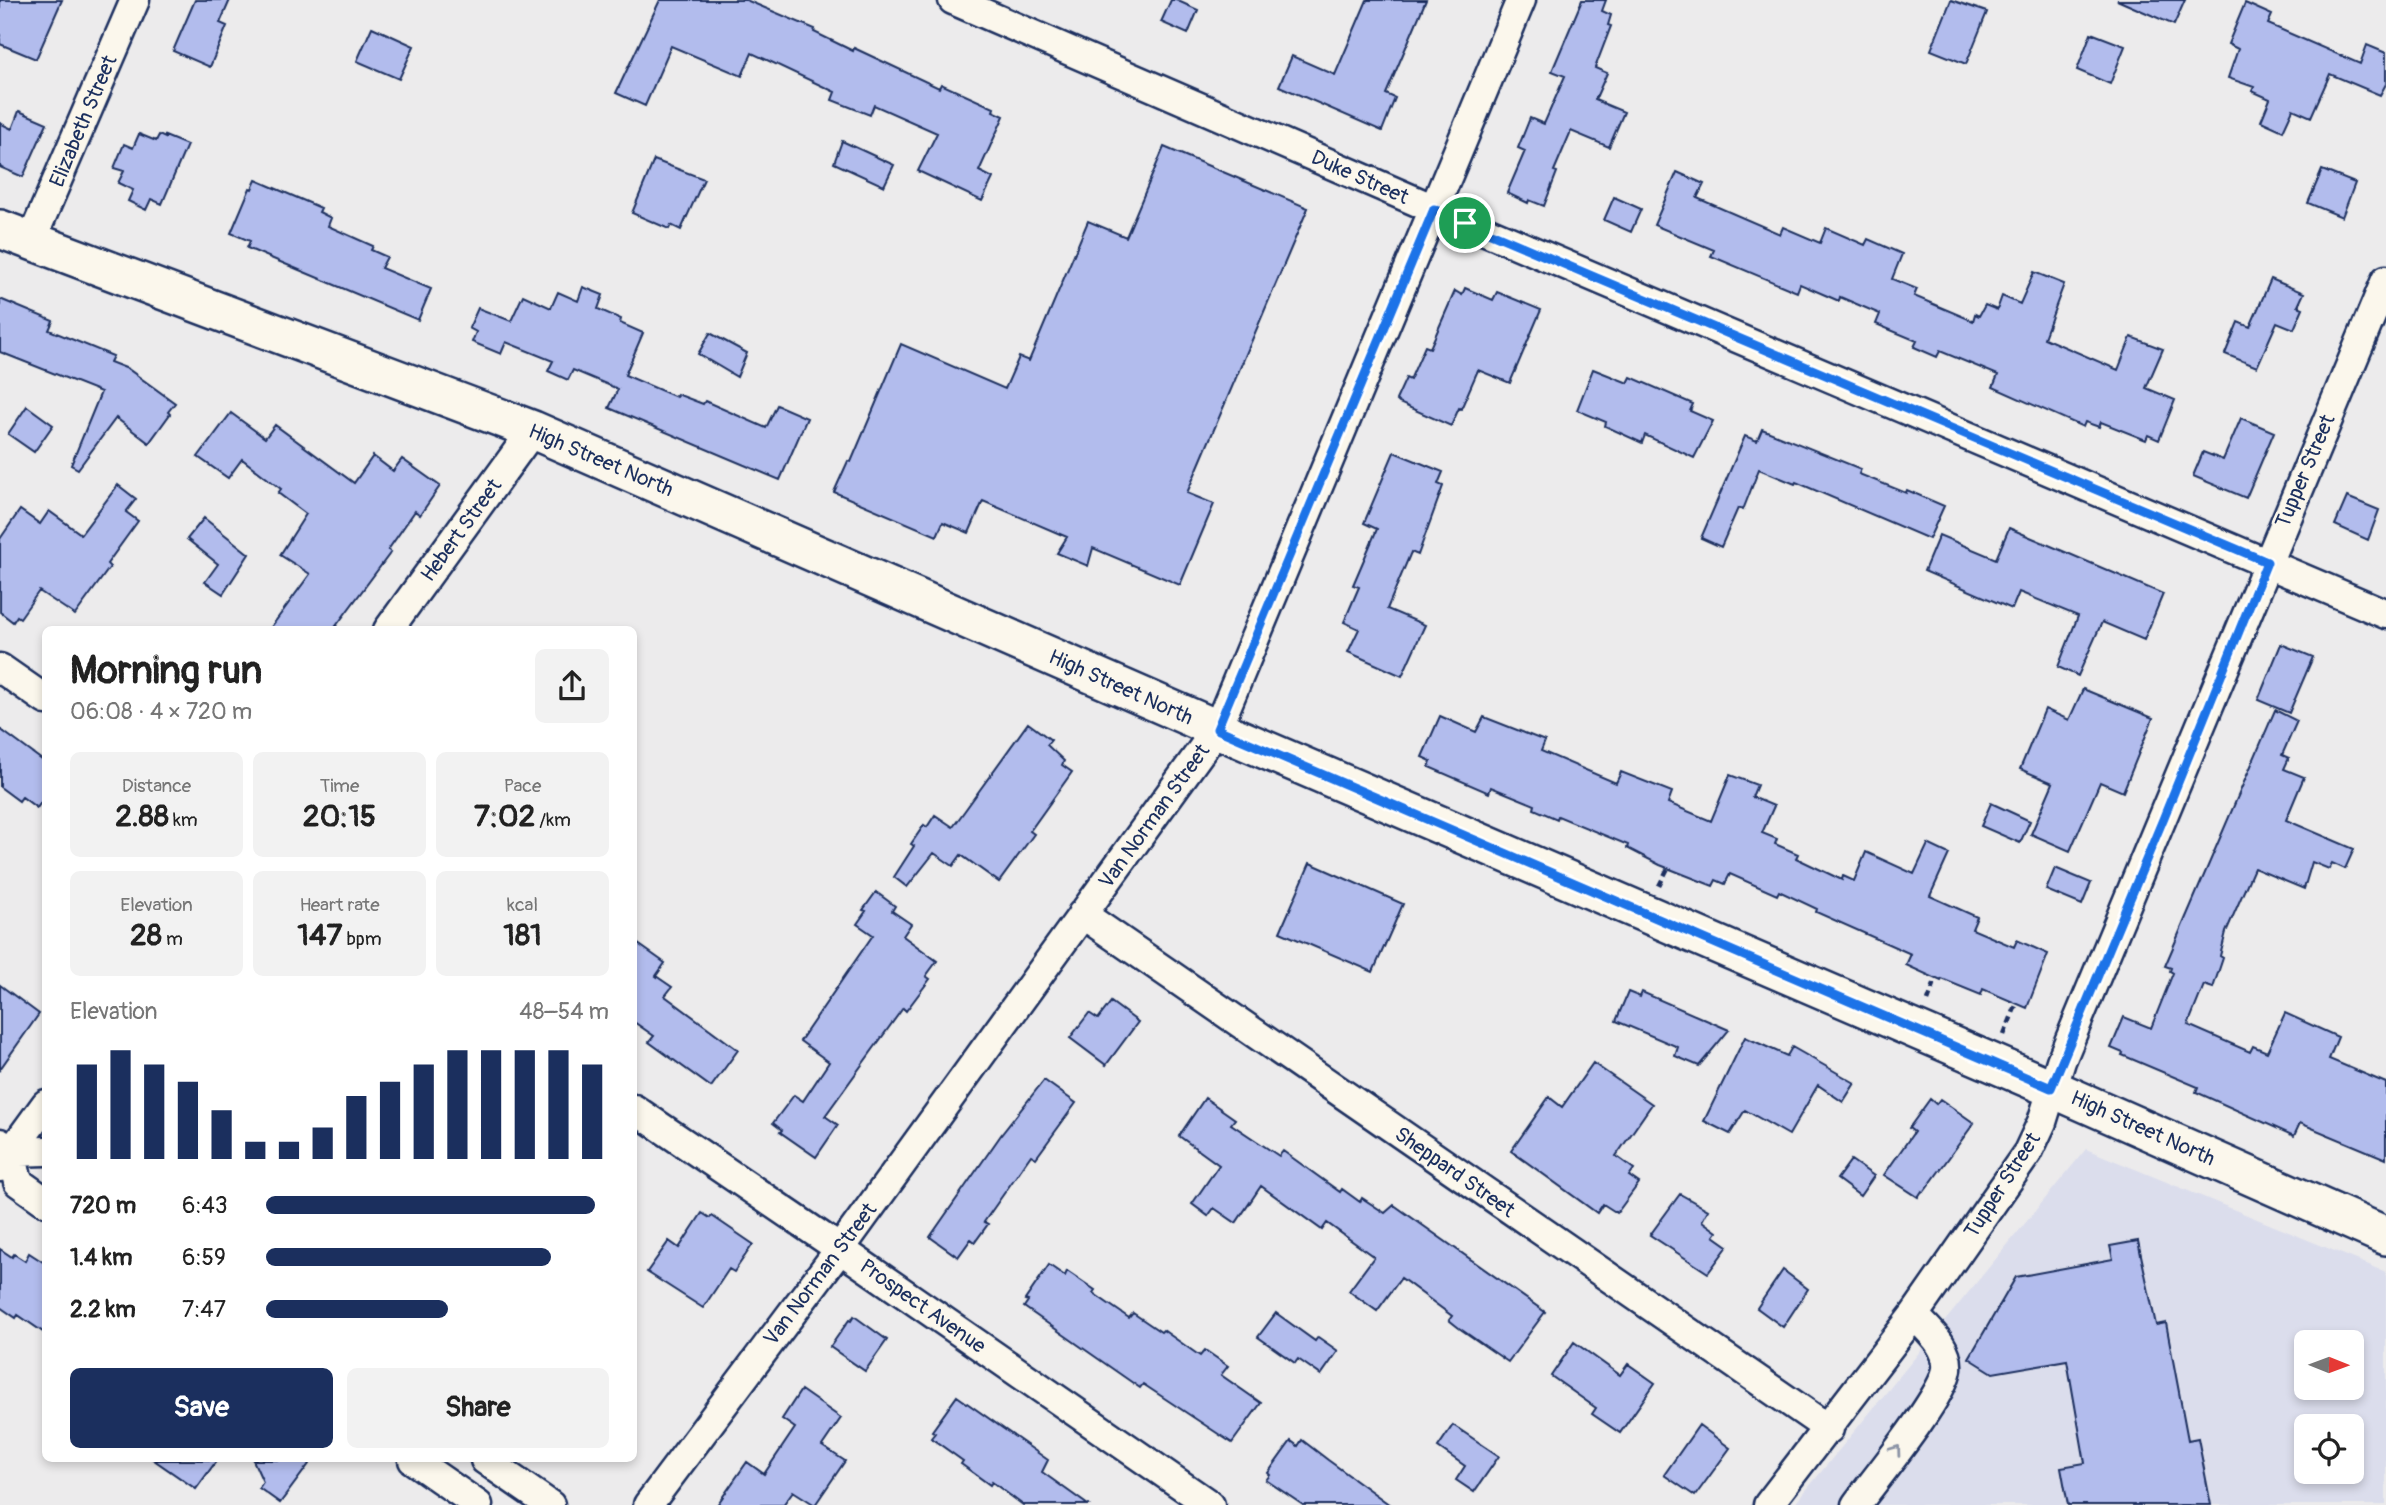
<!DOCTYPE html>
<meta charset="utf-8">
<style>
body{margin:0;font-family:Pangolin,sans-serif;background:#f2f2f2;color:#222;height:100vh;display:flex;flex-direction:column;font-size:26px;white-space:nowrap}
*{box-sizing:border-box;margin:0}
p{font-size:23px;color:#767676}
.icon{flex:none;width:38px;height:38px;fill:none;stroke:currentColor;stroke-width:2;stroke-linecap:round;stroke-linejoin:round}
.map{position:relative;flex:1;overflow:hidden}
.drawer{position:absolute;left:42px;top:626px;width:595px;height:836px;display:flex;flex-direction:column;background:#fff;border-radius:10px;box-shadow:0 4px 10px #0003}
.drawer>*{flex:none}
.needle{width:46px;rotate:91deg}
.controls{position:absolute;left:2294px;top:1330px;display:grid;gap:14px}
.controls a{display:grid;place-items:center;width:70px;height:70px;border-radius:10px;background:#fff;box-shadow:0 4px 10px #0003;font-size:35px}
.pin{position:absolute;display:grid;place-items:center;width:60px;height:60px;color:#fff;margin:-30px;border:4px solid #fff;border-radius:50%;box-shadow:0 2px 7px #0007}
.round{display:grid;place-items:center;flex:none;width:74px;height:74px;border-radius:10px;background:#f2f2f2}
.overview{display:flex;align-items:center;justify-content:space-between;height:119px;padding:0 28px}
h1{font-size:38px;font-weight:700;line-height:52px}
.metrics{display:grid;grid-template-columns:repeat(3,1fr);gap:10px;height:119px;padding:7px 28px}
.metrics div{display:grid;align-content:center;border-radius:10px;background:#f2f2f2;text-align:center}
.metrics b{font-size:30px;font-weight:700}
.metrics small{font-size:19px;font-weight:400}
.metrics p{font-size:19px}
.chart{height:196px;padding:14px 28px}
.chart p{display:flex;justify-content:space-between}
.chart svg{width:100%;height:126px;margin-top:7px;stroke:#1b2f5e;stroke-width:6}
.cta{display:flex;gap:14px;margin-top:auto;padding:14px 28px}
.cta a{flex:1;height:80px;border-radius:10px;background:#1b2f5e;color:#fff;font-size:28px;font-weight:700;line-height:80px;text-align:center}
.cta a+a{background:#f2f2f2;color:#222}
ul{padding:0 28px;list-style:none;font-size:23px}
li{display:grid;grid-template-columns:112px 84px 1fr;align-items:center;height:52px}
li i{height:18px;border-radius:9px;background:#1b2f5e}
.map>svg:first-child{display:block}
</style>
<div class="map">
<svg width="2386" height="1505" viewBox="0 0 2386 1505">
<rect width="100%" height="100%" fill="#ecebec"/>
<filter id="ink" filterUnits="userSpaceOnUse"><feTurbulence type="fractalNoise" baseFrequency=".0143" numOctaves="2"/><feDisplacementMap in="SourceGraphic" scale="14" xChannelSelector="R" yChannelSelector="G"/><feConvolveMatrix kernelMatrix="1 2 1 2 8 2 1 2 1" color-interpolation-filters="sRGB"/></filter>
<g filter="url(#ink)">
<path fill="#dbddec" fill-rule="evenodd" d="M2086 1149 2386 1272V1505H1794ZM2306 1342H2352V1388H2306ZM2306 1426H2352V1472H2306Z"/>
<path fill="#b2bced" stroke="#1b2f5e" stroke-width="2" d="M0 0H62L36 59 0 44Z
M195 0H230L220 23 227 26 210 67 173 51Z
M660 0H746L815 29 814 32 853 51 854 48 939 88 941 84 994 108 993 111 1004 116 979 171 993 178 982 201 918 171 937 133 874 105 870 115 832 100 835 92 752 53 742 76 671 46 645 106 616 93Z
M1171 0H1176L1198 10 1188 34 1161 22Z
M1367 0H1426L1386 94 1395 98 1382 131 1279 86 1292 56 1335 75Z
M1582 0H1606L1602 11 1611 15 1608 25 1611 26 1595 68 1607 73 1595 100 1624 112 1609 147 1571 131 1554 171 1557 172 1544 206 1529 200 1528 203 1507 193 1525 151 1518 148 1530 118 1544 124 1565 76 1552 71Z
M1951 0 1987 12 1966 64 1931 50Z
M2117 0H2185L2174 25Z
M2245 3 2272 15 2268 24 2360 64 2367 45 2386 53V84L2380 95 2330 74 2311 117 2293 109 2283 131 2261 121 2270 99 2252 91 2254 87 2228 78 2238 49 2228 44Z
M372 27 414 46 399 79 357 61Z
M2091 33 2125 46 2110 84 2077 70Z
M19 111 47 123 23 177 0 167V123L12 129Z
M139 134 156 141 159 135 165 138V136L187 145 162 204 151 199 146 210 128 201 133 190 118 183 124 171 114 168 124 144 133 148Z
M842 141 894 165 884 186 834 163Z
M1164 147 1308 208 1187 493 1214 504 1180 585 1093 548 1088 566 1057 553 1067 537 983 501 969 533 943 522 937 536 834 492 848 461 851 462 901 344 1005 389 1019 357 1029 361 1088 221 1126 237Z
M654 160 704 179 681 230 671 225 669 229 632 213Z
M2322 170 2355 183 2342 217 2308 203Z
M1677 172 1704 184 1697 198 1780 234 1783 227 1820 243 1826 228 1865 245 1868 239 1902 254 1892 279 1917 289 1914 296 1973 321 1975 314 1979 316 1985 305 1997 310 2002 296 2020 304 2034 272 2064 284 2044 338 2118 370 2131 337 2163 349 2146 388 2175 400 2159 440 2148 435 2146 440 2101 422 2099 427 2085 422 2083 427 1993 387 1998 375 1940 351 1937 357 1914 347 1917 341 1876 324 1880 314 1840 297 1839 301 1800 284 1797 292 1711 256 1714 250 1654 225Z
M256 180 321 208 319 212 331 218 328 226 373 246 371 250 387 257 381 268 431 289 418 320 247 248 250 241 231 233 250 188 252 189Z
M1614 197 1641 209 1631 232 1604 220Z
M2271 279 2304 293 2298 306 2303 308 2294 329 2277 322 2257 367 2225 354 2238 322 2250 327Z
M583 287 603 295 598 309 621 319 620 323 643 333 625 375 676 397 677 394 703 404 705 401 766 428 777 405 807 418 780 480 609 408 618 389 573 370 568 380 548 371 553 361 506 342 501 354 472 342 476 332 469 328 478 308 511 321 523 295 551 308 558 292 578 301Z
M1465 288 1493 300 1497 292 1541 310 1510 383 1478 370 1461 409 1459 408 1451 426 1399 403 1396 400 1406 378 1410 380 1425 346 1430 348 1455 291 1462 295Z
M0 299 53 321 49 330 113 356 110 362 128 369 175 403 168 412 170 414 149 443 116 418 78 469 71 465 101 392 0 352Z
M710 333 747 353 737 377 698 354Z
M1593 369 1628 383 1631 377 1693 404 1690 411 1713 421 1694 458 1645 435 1642 443 1605 426 1606 422 1577 410Z
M27 406 53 425 34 452 8 434Z
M231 413 265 438 275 425 354 483 373 456 393 471 402 459 440 486 420 515 415 511 388 550 391 552 333 630H269L310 574 280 555 306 514 278 493 281 489 242 459 228 478 198 457Z
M2241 418 2274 432 2246 498 2193 476 2203 452 2223 460Z
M1762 429 1861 469 1859 474 1906 493 1907 490 1944 506 1929 539 1796 482 1795 484 1759 469 1743 510 1738 508 1721 547 1701 538 1745 436 1757 441Z
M1394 452 1443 472 1438 484 1443 486 1418 555 1411 552 1387 609 1425 625 1402 676 1348 652 1359 629 1344 622 1359 587 1353 585 1377 529 1364 523Z
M118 485 136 499 126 512 138 521 107 564 110 567 75 615 39 591 20 618 17 616 13 622 0 612V539L20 510 40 524 49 511 81 534Z
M2347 497 2379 510 2368 540 2335 525Z
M204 518 249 554 223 594 205 582 218 564 187 539Z
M2009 528 2163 594 2144 640 2102 622 2078 676 2058 667 2078 616 2019 592 2012 609 1924 571 1939 535 1996 559Z
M2281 644 2313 657 2289 713 2258 700Z
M2083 689 2153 718 2123 792 2100 782 2070 851 2031 834 2053 783 2020 769 2045 709 2069 720Z
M2275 710 2297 721 2282 755 2289 758 2284 769 2304 777 2286 820 2354 849 2345 869 2332 863 2329 869 2312 862 2304 889 2254 868 2226 932 2220 956 2223 958 2213 988 2204 985 2188 1025 2250 1052 2253 1046 2267 1052 2285 1013 2338 1037 2329 1059 2386 1083V1159L2300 1123 2294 1136 2196 1092 2198 1087 2122 1055 2123 1053 2111 1048 2124 1017 2151 1028 2173 973 2170 971 2171 968 2165 966Z
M1440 716 1476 732 1484 717 1545 741 1541 751 1616 783 1621 772 1672 792 1668 803 1711 821 1730 775 1757 785 1752 797 1774 806 1762 833 1777 839 1775 844 1798 854 1796 858 1842 880 1843 876 1854 881 1866 852 1914 874 1928 844 1949 854 1930 896 1977 917 1972 929 2014 947 2017 940 2048 954 2027 1008 1983 989 1981 995 1942 979 1941 981 1906 965 1911 954 1816 912 1817 909 1779 891 1777 895 1730 874 1725 884 1716 880 1713 886 1660 865 1627 848 1628 845 1558 816 1557 819 1534 809 1535 805 1491 787 1489 793 1429 767 1431 761 1422 757Z
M1028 723 1051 740 1047 745 1064 761 1062 765 1072 772 1030 831 1034 834 999 882 961 855 953 866 934 853 907 887 894 877 914 846 911 844 924 825 927 827 935 815 953 827Z
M0 729 46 763V795L37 808 22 797 19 801 0 787Z
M1991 803 2030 821 2020 843 1981 826Z
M1310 863 1403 904 1373 972 1280 932Z
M2055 868 2091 883 2082 905 2046 890Z
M876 892 895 906 892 911 911 924 903 936 937 961 926 976 930 979 906 1011 903 1008 825 1116 838 1125 816 1157 780 1132 782 1130 773 1123 794 1095 803 1101 829 1062 800 1041 873 935 857 924 866 911 863 910Z
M634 941 665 963 656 976 672 987 665 996 738 1050 711 1087 649 1042 654 1036 634 1022Z
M0 985 39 1014 0 1069Z
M1628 992 1640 997 1642 992 1729 1030 1699 1066 1675 1056 1678 1047 1616 1021Z
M1111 1002 1138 1022 1106 1065 1070 1038 1089 1013 1098 1019Z
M1745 1037 1787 1056 1792 1047 1855 1083 1843 1102 1818 1085 1789 1135 1745 1110 1730 1134 1704 1121Z
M1593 1063 1652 1104 1616 1156 1634 1169 1629 1176 1639 1183 1617 1213 1603 1204 1597 1213 1511 1151 1549 1097 1562 1107Z
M1044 1080 1076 1103 1036 1158 1031 1155 984 1222 988 1224 975 1242 971 1239 958 1257 930 1237 1001 1135Z
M1205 1098 1235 1119 1231 1124 1279 1156 1283 1151 1340 1192 1342 1189 1360 1202 1362 1198 1385 1213 1394 1205 1545 1312 1508 1362 1459 1328 1449 1320 1452 1316 1401 1278 1377 1311 1349 1291 1374 1257 1327 1223 1322 1230 1261 1186 1236 1223 1214 1208 1208 1216 1192 1204 1219 1165 1179 1136Z
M1930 1099 1936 1104 1940 1099 1974 1123 1924 1192 1922 1191 1918 1197 1884 1175 1914 1132 1909 1128Z
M1851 1160 1874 1176 1860 1196 1837 1179Z
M1680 1194 1708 1210 1702 1221 1717 1232 1714 1236 1728 1246 1708 1273 1650 1235Z
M702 1213 710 1218 712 1216 753 1244 734 1272 729 1269 703 1308 647 1272 669 1241 679 1248Z
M2138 1241 2156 1325 2166 1323 2188 1440 2198 1438 2211 1505H2068L2061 1467 2085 1463 2067 1360 1993 1373 1969 1358 2016 1277 2113 1259 2110 1246Z
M0 1249 12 1257 14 1254 25 1261 29 1253 46 1264V1334L18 1315 16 1318 0 1307Z
M1049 1265 1065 1276 1067 1271 1095 1290 1093 1293 1129 1318 1133 1313 1161 1332 1163 1330 1200 1356 1205 1350 1228 1366 1221 1375 1261 1403 1232 1443 1143 1384 1140 1388 1024 1307 1028 1301 1025 1300Z
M1783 1270 1808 1289 1783 1327 1757 1308Z
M1276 1313 1315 1341 1318 1337 1338 1351 1321 1375 1298 1359 1295 1363 1258 1337Z
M854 1316 887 1340 865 1371 830 1347 849 1320 851 1321Z
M1574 1342 1620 1375 1628 1364 1655 1383 1620 1433 1592 1414 1596 1408 1551 1376Z
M801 1390 841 1418 822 1446 845 1461 815 1505 793 1491 783 1505H717L747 1462 764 1474 795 1428 782 1419Z
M957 1396 1048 1460 1042 1472 1088 1505H1023L992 1482 990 1485 961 1464 963 1461 931 1438 935 1433 932 1431Z
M1453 1425 1499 1456 1474 1492 1456 1480 1465 1466 1438 1447Z
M1699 1425 1730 1448 1695 1496 1664 1475Z
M1302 1440 1328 1460 1390 1505H1303L1266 1480 1270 1475 1268 1473 1291 1441 1298 1446Z
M154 1460H217L196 1489Z
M253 1460H312L280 1503 259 1488 263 1482Z"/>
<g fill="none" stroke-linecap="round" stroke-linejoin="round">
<defs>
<path id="minor" d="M953 0 1434 209 2386 614
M31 241 135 0
M388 630 533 430
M0 668 46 700
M1082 914 1829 1429
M634 1109 840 1249 1210 1505
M0 1143 11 1152 18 1182 46 1202
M11 1152 46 1151
M0 1167 46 1104
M413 1460 478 1505
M485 1460 550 1505
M648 1505 840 1249 1217 729 1521 0
M1768 1505 1914 1315 2028 1152 2042 1122 2061 1061 2386 280
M1856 1505C1876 1478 1943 1397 1947 1369 1949 1346 1928 1330 1914 1315"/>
<path id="major" d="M0 229 533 430 1217 729 2051 1088 2386 1236"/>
</defs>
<use href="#minor" stroke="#1b2f5e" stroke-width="33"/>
<use href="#major" stroke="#1b2f5e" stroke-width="42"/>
<path stroke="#1b2f5e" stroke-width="4.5" stroke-dasharray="7 5" stroke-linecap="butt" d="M1659 886 1668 868
M1928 1001 1936 979
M2004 1035 2017 1003"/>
<use href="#minor" stroke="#fbf7ec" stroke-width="28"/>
<use href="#major" stroke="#fbf7ec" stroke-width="37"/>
</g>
<defs><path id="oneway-chevron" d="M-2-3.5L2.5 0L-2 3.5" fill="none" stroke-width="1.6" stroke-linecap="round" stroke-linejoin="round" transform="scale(1.75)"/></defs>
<use stroke="#8b93a5" href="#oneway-chevron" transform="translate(1896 1450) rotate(-54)"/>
</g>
<g fill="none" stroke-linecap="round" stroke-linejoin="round" filter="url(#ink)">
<defs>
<path id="route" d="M1434 209 2267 562 2164 817 2051 1088 1217 729Z"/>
</defs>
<use href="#route" stroke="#fff" stroke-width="14"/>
<use href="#route" stroke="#1a73e8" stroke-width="9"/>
</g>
<g text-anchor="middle" stroke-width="5" stroke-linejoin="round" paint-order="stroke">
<g font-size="21" fill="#1b2f5e" stroke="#fbf7ec">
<text transform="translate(83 121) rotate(-67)" y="7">Elizabeth Street</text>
<text transform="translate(1360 177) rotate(24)" y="7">Duke Street</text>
<text transform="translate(601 460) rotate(23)" y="7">High Street North</text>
<text transform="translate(2305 471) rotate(-67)" y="7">Tupper Street</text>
<text transform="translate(461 530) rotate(-54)" y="7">Hebert Street</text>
<text transform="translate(1121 687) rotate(24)" y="7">High Street North</text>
<text transform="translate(1154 816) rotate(-54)" y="7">Van Norman Street</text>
<text transform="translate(2143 1128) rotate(24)" y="7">High Street North</text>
<text transform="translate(1455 1172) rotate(35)" y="7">Sheppard Street</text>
<text transform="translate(2002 1185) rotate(-57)" y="7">Tupper Street</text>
<text transform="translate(820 1274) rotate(-53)" y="7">Van Norman Street</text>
<text transform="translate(923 1306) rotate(35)" y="7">Prospect Avenue</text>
</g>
</g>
</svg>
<div class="controls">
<a><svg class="needle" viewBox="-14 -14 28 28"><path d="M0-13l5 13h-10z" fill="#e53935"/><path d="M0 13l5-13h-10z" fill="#767676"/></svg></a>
<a><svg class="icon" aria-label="locate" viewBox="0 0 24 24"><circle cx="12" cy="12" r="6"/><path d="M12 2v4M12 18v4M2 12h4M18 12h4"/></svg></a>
</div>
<div class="pin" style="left:1465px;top:223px;background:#1e9e55"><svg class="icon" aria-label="arrive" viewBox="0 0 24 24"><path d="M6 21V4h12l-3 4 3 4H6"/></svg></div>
<section class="drawer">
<div class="overview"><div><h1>Morning run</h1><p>06:08 · 4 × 720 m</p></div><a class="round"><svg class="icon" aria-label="share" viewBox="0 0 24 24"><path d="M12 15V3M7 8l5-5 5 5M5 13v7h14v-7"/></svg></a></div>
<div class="metrics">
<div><p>Distance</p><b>2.88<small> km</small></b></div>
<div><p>Time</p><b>20:15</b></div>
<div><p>Pace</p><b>7:02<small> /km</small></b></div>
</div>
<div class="metrics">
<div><p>Elevation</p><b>28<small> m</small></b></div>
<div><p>Heart rate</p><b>147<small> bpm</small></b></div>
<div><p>kcal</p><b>181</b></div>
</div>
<div class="chart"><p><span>Elevation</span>48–54 m</p>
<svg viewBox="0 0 160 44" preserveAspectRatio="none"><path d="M5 44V11M15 44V6M25 44V11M35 44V17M45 44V27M55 44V38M65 44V38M75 44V33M85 44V22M95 44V17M105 44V11M115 44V6M125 44V6M135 44V6M145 44V6M155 44V11"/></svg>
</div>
<ul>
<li><b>720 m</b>6:43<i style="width:96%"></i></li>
<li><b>1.4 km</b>6:59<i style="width:83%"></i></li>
<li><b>2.2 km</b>7:47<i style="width:53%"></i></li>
</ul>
<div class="cta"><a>Save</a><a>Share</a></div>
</section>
</div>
